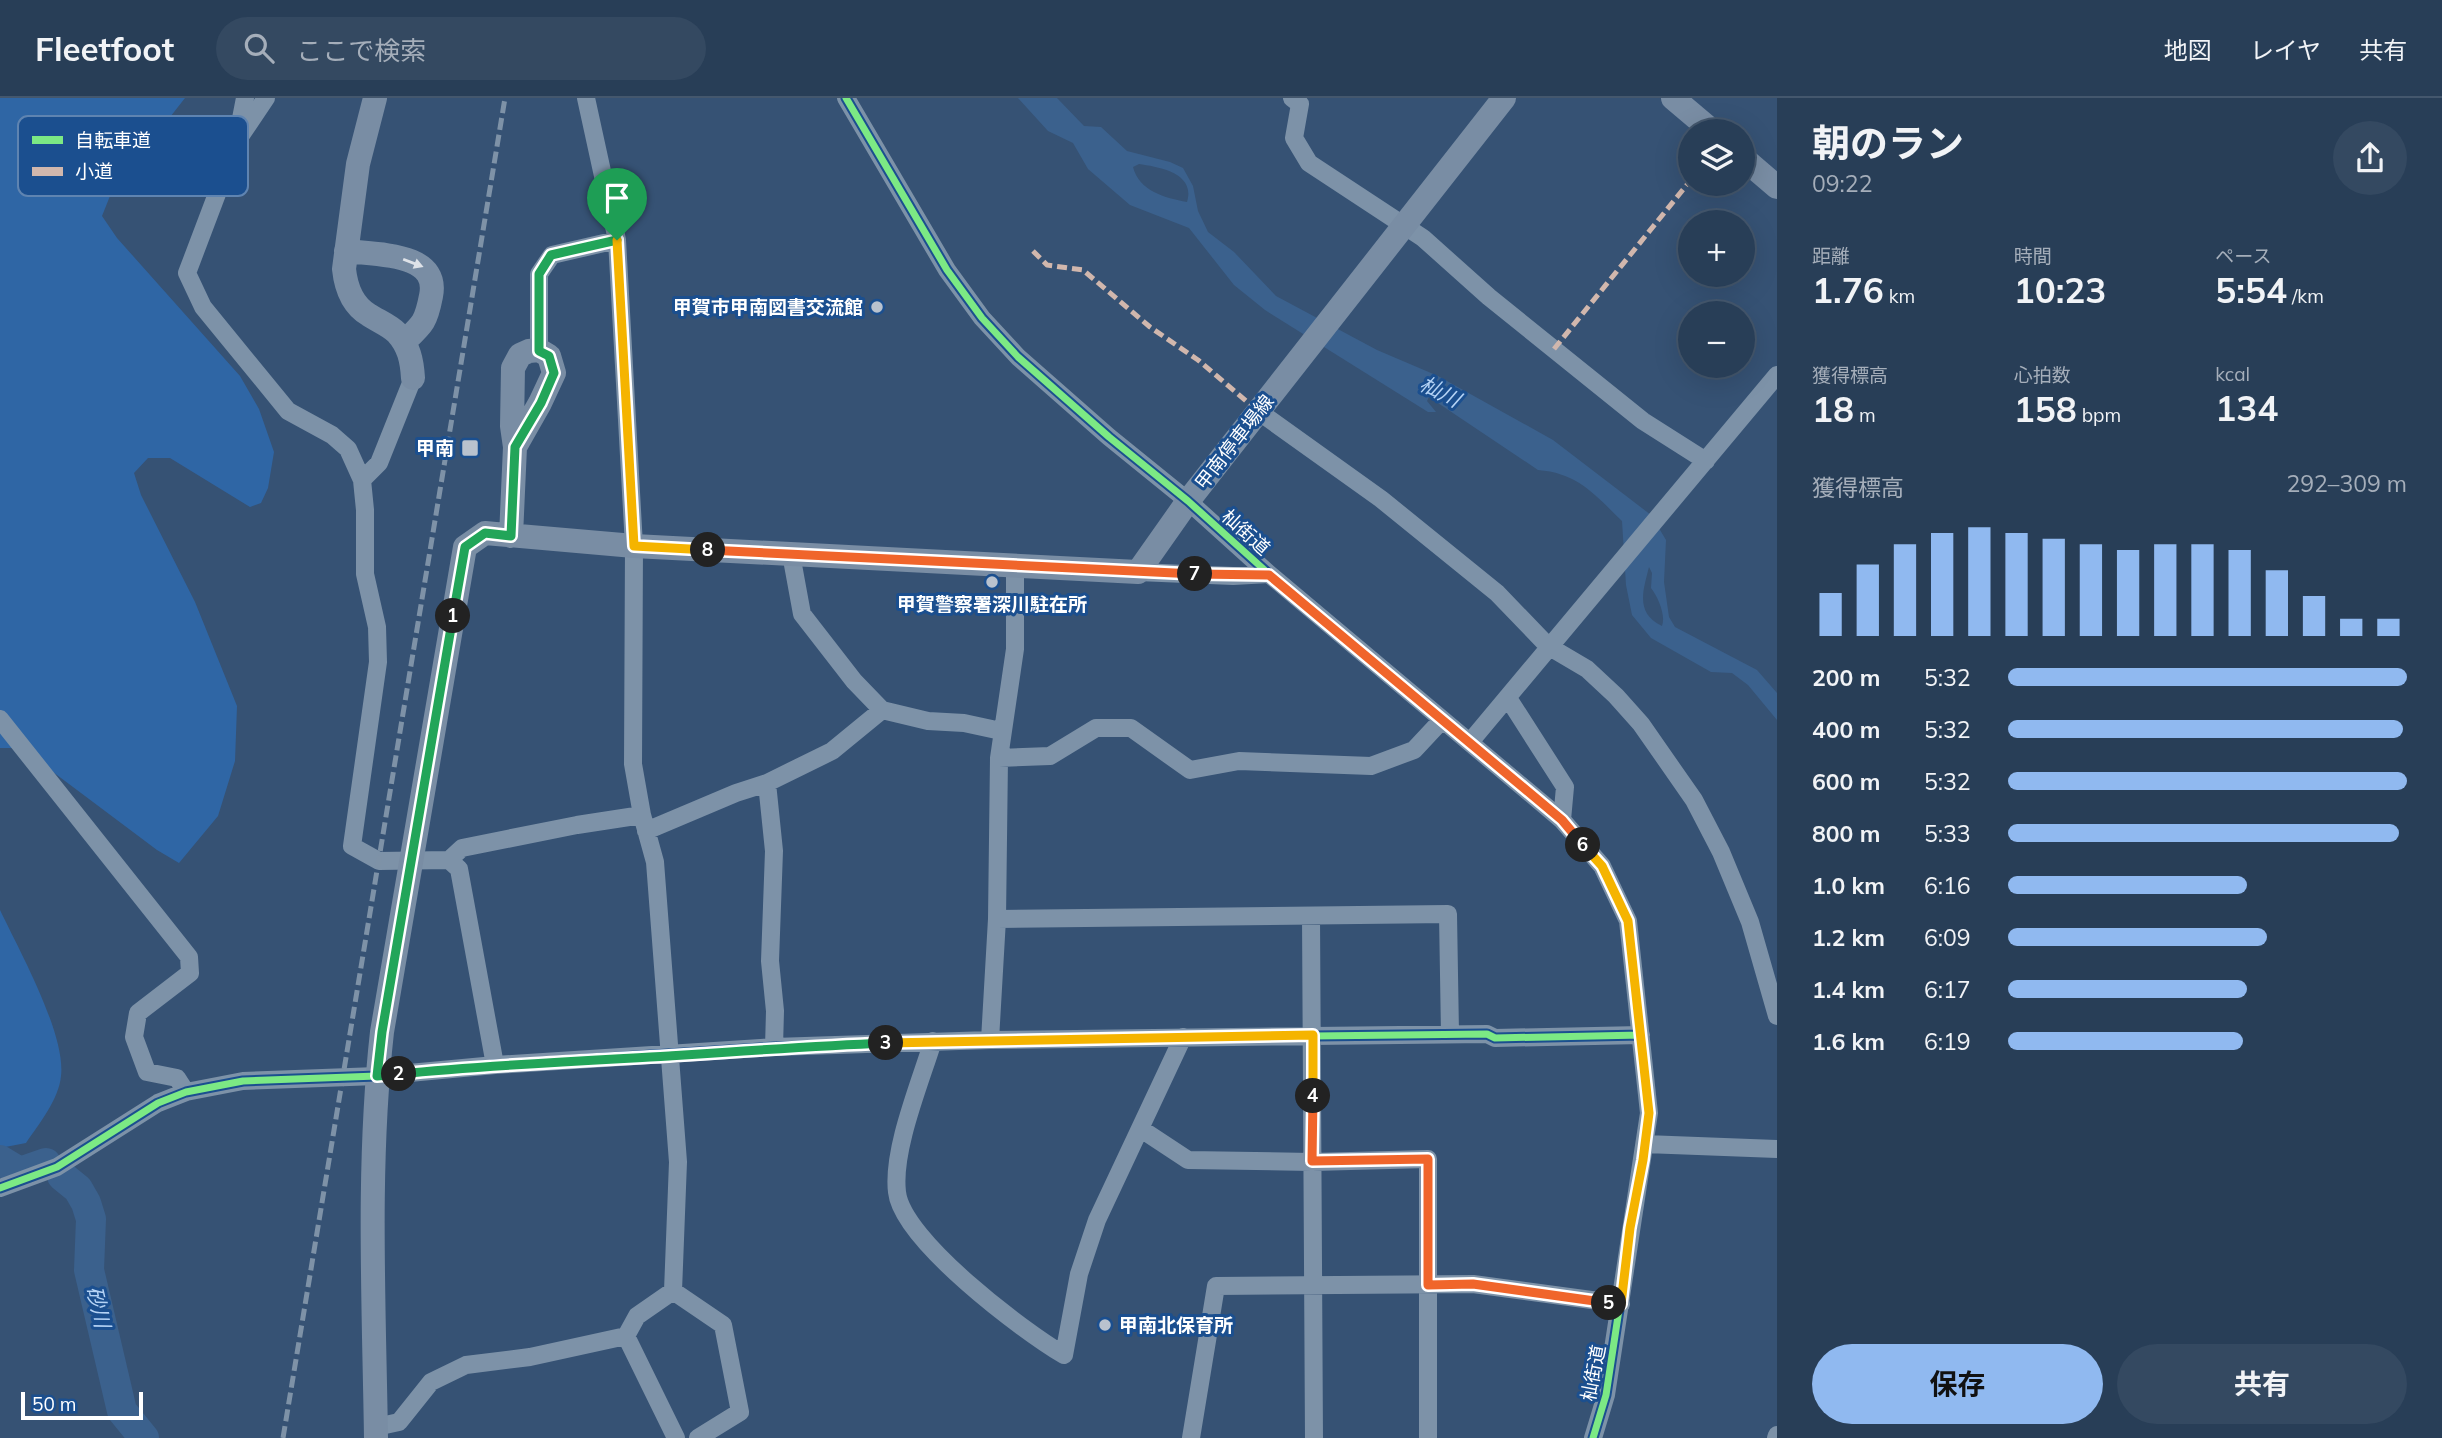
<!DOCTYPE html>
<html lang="ja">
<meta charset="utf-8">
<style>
body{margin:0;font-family:Mulish,"Noto Sans JP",sans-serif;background:#344961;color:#f1f3f6;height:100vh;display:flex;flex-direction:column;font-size:26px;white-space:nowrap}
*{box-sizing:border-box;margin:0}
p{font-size:23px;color:#a5aeba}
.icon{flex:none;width:38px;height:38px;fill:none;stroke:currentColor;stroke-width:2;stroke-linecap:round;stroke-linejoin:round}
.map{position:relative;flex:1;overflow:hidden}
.drawer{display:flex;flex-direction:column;background:#283e57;width:665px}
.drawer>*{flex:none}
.tools{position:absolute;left:1678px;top:21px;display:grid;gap:14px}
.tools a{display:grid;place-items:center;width:77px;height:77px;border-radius:50%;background:#283e57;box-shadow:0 7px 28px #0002,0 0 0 2px #44576d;font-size:35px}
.scale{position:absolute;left:21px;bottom:18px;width:122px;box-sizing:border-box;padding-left:7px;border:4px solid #fff;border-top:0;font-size:19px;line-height:24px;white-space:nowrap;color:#fff;-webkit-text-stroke:5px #1b4f8f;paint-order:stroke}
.pin{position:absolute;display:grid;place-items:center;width:60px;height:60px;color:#fff;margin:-72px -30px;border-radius:50% 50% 50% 0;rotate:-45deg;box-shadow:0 0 7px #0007}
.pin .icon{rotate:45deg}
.km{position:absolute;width:35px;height:35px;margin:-18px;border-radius:50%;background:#222;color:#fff;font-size:19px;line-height:35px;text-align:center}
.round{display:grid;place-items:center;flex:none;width:74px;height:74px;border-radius:37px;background:#344961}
.headline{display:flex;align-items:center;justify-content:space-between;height:119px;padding:0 35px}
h1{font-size:38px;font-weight:700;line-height:52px}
.stats{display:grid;grid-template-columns:repeat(3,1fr);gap:10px;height:119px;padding:7px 35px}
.stats div{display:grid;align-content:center}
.stats b{font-size:35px;font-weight:700}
.stats small{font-size:19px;font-weight:400}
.stats p{font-size:19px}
.chart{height:196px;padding:14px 35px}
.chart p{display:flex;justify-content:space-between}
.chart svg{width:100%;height:126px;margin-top:7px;stroke:#90b9f0;stroke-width:6}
.action{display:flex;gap:14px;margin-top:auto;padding:14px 35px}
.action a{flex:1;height:80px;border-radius:42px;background:#90b9f0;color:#111;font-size:28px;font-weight:700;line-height:80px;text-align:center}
.action a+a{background:#344961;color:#f1f3f6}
ul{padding:0 35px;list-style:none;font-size:23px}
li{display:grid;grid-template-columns:112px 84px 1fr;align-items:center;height:52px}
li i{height:18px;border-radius:9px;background:#90b9f0}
header{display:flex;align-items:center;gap:42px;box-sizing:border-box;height:98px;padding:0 35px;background:#283e57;border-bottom:2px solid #44576d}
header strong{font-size:33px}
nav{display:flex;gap:38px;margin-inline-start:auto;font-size:24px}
.search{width:490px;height:63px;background:#344961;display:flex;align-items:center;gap:18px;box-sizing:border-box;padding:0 24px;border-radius:38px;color:#a5aeba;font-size:26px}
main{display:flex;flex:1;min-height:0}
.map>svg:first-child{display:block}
</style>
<header>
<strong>Fleetfoot</strong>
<div class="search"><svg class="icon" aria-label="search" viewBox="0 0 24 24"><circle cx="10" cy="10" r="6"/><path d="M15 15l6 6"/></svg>ここで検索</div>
<nav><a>地図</a><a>レイヤ</a><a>共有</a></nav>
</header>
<main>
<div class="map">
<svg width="1777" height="1340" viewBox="0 0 1777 1340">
<rect width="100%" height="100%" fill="#365274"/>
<path fill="#2f66a5" d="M0 0H185L112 93 102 118 117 140 240 278 259 311 274 354 268 390 261 405 250 409 170 360H148L134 375 141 397 195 504 237 608 235 663 218 718 179 765 157 752 21 650H0Z
M0 812C19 852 66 936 61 978 59 1001 39 1026 26 1045L0 1050Z"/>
<path fill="#3b618d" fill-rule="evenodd" d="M1018 0H1057L1084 28 1101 29 1127 53 1170 64 1183 70 1193 88 1198 113 1208 134 1234 154 1276 198 1377 252 1438 278 1553 342 1651 417 1666 442 1664 484 1669 519 1675 529 1757 572 1777 595V622L1748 587 1732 575 1711 574 1651 540 1632 517 1626 487 1622 423C1595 397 1578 375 1538 372L1429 299 1427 303 1436 314H1428L1265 212 1234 187 1189 130 1130 107 1088 71 1073 45 1048 33ZM1139 66C1159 69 1196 75 1187 104 1165 100 1139 93 1133 69ZM1649 469 1652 475 1651 490C1658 499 1666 517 1662 528 1635 515 1643 493 1649 469Z"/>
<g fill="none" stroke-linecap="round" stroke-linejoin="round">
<path stroke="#3b618d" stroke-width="30" d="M0 1062 20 1074 46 1065
M62 1078 78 1091 86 1105 91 1121 89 1172 122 1313 144 1340"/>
<path stroke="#7d92a8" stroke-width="18" d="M266 0 237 43 187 175 203 209 288 313 332 337 348 351 362 382 365 412V476L377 529 378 564 352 748 379 763 449 762 459 771 495 967
M586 0 617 142 634 448 633 666 642 717 655 764 678 1064 673 1193 637 1218 626 1238 676 1340
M846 0 947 172 982 220 1018 259 1109 339 1188 403 1269 476 1562 722 1602 768 1628 823 1649 1015 1606 1297 1593 1340
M1292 0 1300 6 1294 40 1309 65 1423 140 1489 199 1643 323 1706 363
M238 36 245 0
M539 252V176L552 157 617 142
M1258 313 1381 401 1497 495 1548 548 1587 571 1616 598 1641 626 1694 702 1721 754 1750 824 1777 918
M362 382 379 365 413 280
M791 456 802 516 854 583 882 612 928 623 964 625 1001 633
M1138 474 1233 478 1269 476
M1508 600 1565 689 1562 722
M0 621 189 859 190 875 138 915 134 939 147 974 177 980 186 994
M1470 644 1777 277
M999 660 1050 658 1096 630H1131L1190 672 1239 663 1371 668 1414 652 1442 622
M767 685 774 753 770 863 775 913 774 949
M646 733 736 695 767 685 832 653 882 612
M449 762 462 750 577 727 642 717
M1311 818 1314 1340
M997 821 1448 816 1450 936
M990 942 997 821 999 660 1015 551V468
M933 943C920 985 892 1052 897 1094 902 1142 1023 1233 1064 1257L1079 1176 1097 1122 1183 939
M1141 1031 1188 1062 1312 1064 1428 1061V1340
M1645 1046 1777 1051
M0 1090 57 1069 158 1005 186 994 243 983 377 978 495 967 774 949 990 942 1487 936 1495 940 1641 937
M673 1193 723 1227 740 1314 698 1340
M376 1329 399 1324 431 1284 466 1267 530 1259 626 1238
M1191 1340 1216 1188 1473 1186 1621 1206
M1776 1340 1777 1337"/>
<path stroke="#798da4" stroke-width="24" d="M375 0 358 66 344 171C346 190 352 207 369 217 378 223 389 227 397 235 409 248 412 263 413 280
M1673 0 1712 33
M1743 60 1777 89
M346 153C376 157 440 154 431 198 426 224 423 226 404 244
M511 438 515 349 512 328 513 270 520 257 529 253 539 252 549 258 554 275 540 305 515 349
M376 1340C374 1205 367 1069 382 934L465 449 485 435 634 448 1138 474 1188 403 1504 0"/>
<path stroke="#7e92a7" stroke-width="5" stroke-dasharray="12 5" stroke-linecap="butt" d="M283 1340 505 0"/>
<path stroke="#d1b7ad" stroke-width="5" stroke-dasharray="10 5" stroke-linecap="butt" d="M1033 153 1047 167 1083 172 1150 229 1198 262 1258 313
M1554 251 1690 83"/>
<defs>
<path id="cycleway" d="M846 0 947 172 982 220 1018 259 1109 339 1188 403 1269 476 1562 722 1602 768 1628 823 1649 1015 1606 1297 1593 1340
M0 1090 57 1069 158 1005 186 994 243 983 377 978 495 967 774 949 990 942 1487 936 1495 940 1641 937"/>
</defs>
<use href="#cycleway" stroke="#1b4f8f" stroke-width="11"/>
<use href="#cycleway" stroke="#7ce984" stroke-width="7"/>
</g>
<defs><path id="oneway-solid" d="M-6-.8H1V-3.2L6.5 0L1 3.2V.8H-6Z" transform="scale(1.75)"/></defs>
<use fill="#dee2e8" href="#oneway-solid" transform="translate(413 165) rotate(21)"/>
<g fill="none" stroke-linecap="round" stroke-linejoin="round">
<defs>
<path id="split-1" d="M453 518 465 449 485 435 511 438 515 349 541 305 554 275 549 258 539 253V176L551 157 617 142"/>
<path id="split-2" d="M399 976 377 978 382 934 453 518"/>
<path id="split-3" d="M399 976C489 967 579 963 669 958 742 953 814 948 886 945"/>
<path id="split-4" d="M886 945 1313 937V998"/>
<path id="split-5" d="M1313 998 1312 1063 1428 1061V1187L1473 1186 1609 1205"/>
<path id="split-6" d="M1583 747 1602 768 1628 823 1649 1015 1643 1062 1630 1130 1621 1206 1609 1205"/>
<path id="split-7" d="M1195 476 1269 477 1562 722 1583 747"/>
<path id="split-8" d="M708 452 1195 476"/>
<path id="split-9" d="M617 142 634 448 708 452"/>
</defs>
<use href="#split-1" stroke="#fff" stroke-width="14"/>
<use href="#split-2" stroke="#fff" stroke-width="14"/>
<use href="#split-3" stroke="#fff" stroke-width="14"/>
<use href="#split-4" stroke="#fff" stroke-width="14"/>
<use href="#split-5" stroke="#fff" stroke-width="14"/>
<use href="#split-6" stroke="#fff" stroke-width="14"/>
<use href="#split-7" stroke="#fff" stroke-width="14"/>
<use href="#split-8" stroke="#fff" stroke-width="14"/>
<use href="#split-9" stroke="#fff" stroke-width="14"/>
<use href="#split-1" stroke="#22a559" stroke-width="9"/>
<use href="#split-2" stroke="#22a559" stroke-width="9"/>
<use href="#split-3" stroke="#22a559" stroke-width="9"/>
<use href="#split-4" stroke="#f5b400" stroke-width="9"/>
<use href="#split-5" stroke="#f0652b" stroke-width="9"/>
<use href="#split-6" stroke="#f5b400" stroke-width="9"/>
<use href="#split-7" stroke="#f0652b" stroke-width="9"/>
<use href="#split-8" stroke="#f0652b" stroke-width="9"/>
<use href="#split-9" stroke="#f5b400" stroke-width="9"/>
</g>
<g fill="#b9c2ce" stroke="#1b4f8f" stroke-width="2.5">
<circle cx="877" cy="209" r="7"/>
<rect x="461" y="341" width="18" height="18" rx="3.5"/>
<circle cx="992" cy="484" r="7"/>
<circle cx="1105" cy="1227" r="7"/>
</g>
<g text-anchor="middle" stroke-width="6" stroke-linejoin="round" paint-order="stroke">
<g font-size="19" font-weight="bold" fill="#fff" stroke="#1b4f8f" text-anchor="end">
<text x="863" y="216">甲賀市甲南図書交流館</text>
<text x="454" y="357">甲南</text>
<text x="992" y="513" text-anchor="middle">甲賀警察署深川駐在所</text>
<text x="1119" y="1234" text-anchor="start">甲南北保育所</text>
</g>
<g font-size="19" fill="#fff" stroke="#1b4f8f">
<text transform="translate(1234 344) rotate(-52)" y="7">甲南停車場線</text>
<text transform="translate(1246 434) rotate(42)" y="7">杣街道</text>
<text transform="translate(1593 1275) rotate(-79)" y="7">杣街道</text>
</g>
<g font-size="21" font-style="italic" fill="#b5d3f5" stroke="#1b4f8f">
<text transform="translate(1440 294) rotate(27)" y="7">杣川</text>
<text transform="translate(98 1209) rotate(77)" y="7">砂川</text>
</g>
</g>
<rect x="18" y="18" width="230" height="80" rx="10" fill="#1b4f8f" stroke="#5f84b1" stroke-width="2"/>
<rect x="32" y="38" width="31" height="8" fill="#7ce984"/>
<rect x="32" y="69" width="31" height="9" fill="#d1b7ad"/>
<g font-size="19" fill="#fff">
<text x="75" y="49">自転車道</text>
<text x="75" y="80">小道</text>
</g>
</svg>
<div class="tools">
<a><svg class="icon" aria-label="layers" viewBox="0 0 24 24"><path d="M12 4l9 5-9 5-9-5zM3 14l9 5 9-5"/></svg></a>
<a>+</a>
<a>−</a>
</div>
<div class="scale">50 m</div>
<div class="pin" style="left:617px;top:142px;background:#1e9e55"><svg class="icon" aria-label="arrive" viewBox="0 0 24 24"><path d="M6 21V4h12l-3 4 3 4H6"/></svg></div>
<b class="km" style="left:453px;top:518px">1</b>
<b class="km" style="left:399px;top:976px">2</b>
<b class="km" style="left:886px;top:945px">3</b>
<b class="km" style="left:1313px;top:998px">4</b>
<b class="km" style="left:1609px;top:1205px">5</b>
<b class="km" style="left:1583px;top:747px">6</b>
<b class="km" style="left:1195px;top:476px">7</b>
<b class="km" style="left:708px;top:452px">8</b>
</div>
<section class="drawer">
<div class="headline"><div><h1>朝のラン</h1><p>09:22</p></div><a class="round"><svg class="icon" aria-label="share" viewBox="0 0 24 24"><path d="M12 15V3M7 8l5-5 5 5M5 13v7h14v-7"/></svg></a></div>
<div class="stats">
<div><p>距離</p><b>1.76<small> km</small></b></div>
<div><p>時間</p><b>10:23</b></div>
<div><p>ペース</p><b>5:54<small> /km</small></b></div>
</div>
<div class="stats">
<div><p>獲得標高</p><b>18<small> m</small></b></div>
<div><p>心拍数</p><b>158<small> bpm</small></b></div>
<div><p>kcal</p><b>134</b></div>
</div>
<div class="chart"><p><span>獲得標高</span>292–309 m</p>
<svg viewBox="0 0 160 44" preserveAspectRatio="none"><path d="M5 44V29M15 44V19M25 44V12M35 44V8M45 44V6M55 44V8M65 44V10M75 44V12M85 44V14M95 44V12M105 44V12M115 44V14M125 44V21M135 44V30M145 44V38M155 44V38"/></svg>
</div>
<ul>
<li><b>200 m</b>5:32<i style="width:100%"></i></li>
<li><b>400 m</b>5:32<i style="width:99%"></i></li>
<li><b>600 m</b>5:32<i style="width:100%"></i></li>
<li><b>800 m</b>5:33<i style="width:98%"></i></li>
<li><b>1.0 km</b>6:16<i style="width:60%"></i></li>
<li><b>1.2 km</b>6:09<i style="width:65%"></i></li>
<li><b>1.4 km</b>6:17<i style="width:60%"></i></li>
<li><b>1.6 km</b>6:19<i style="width:59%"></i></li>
</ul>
<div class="action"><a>保存</a><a>共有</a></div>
</section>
</main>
